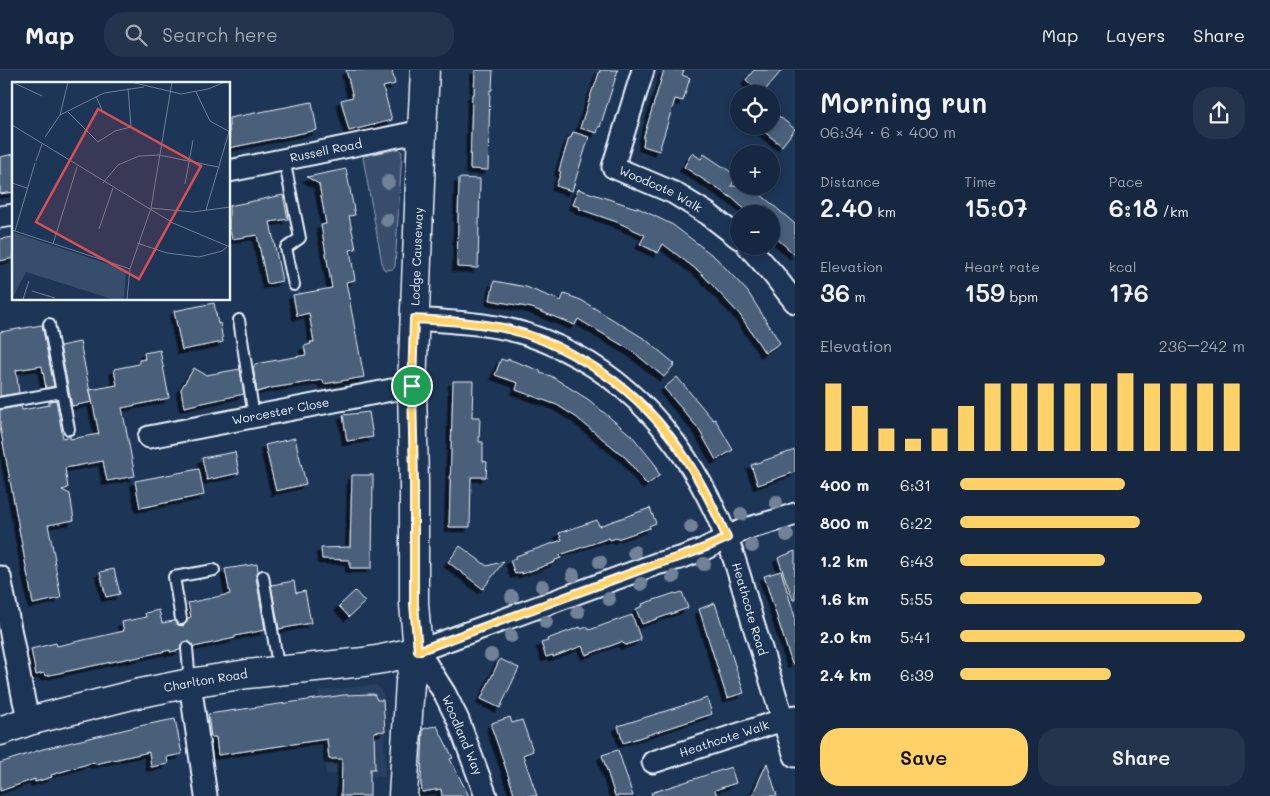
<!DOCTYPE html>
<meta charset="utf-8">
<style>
body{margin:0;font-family:Mali,sans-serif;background:#23344c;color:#f1f3f6;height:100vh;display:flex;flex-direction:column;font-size:19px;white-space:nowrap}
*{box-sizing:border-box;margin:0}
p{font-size:16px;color:#9ea6b1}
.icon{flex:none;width:28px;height:28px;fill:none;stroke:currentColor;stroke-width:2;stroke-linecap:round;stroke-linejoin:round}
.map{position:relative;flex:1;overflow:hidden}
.details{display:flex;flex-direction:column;background:#162841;width:475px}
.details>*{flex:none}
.buttons{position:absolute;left:730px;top:15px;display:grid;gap:10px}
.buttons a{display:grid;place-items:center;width:50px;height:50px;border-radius:50%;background:#162841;box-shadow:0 2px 8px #0003,0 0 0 1px #35445a;font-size:25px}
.pin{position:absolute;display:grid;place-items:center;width:42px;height:42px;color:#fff;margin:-21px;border:2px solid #fff;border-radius:50%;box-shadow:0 1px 5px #0007}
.round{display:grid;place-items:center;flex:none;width:52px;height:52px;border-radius:20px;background:#23344c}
.headline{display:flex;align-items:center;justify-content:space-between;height:85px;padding:0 25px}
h1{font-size:28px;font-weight:600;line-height:38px}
.stats{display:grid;grid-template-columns:repeat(3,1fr);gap:8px;height:85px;padding:5px 25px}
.stats div{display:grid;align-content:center}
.stats b{font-size:25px;font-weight:600}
.stats small{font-size:14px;font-weight:400}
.stats p{font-size:14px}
.chart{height:140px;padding:10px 25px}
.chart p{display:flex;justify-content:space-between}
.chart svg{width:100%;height:90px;margin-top:5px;stroke:#ffd166;stroke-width:6}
.action{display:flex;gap:10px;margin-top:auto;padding:10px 25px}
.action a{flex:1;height:58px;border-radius:20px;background:#ffd166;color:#111;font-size:20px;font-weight:600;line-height:58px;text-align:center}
.action a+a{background:#23344c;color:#f1f3f6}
ul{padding:0 25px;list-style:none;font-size:16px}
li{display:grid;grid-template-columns:80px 60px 1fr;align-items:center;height:38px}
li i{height:12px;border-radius:6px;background:#ffd166}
header{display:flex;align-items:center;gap:30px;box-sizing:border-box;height:70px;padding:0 25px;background:#162841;border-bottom:1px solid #35445a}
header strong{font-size:24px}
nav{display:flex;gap:28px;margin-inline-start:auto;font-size:18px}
.search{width:350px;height:45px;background:#23344c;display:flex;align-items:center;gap:12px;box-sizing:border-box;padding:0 18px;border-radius:20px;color:#9ea6b1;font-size:19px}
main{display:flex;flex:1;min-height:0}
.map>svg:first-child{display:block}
</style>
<header>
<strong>Map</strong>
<div class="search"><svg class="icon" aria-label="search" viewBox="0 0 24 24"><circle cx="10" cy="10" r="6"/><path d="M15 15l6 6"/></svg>Search here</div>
<nav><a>Map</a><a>Layers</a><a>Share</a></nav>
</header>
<main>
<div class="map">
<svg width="795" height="726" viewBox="0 0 795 726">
<defs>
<filter id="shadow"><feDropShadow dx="-4.5" dy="4.5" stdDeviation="0" flood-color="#0009"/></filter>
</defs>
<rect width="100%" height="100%" fill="#1d3557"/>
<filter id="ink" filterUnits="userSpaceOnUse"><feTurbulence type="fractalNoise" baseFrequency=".02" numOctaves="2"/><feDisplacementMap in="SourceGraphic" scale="10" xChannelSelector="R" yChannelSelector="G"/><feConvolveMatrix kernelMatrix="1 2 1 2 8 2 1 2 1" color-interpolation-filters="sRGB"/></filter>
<g filter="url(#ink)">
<path fill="#2a4162" d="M376 615 381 619 384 627 385 707 326 704 323 663 318 621Z"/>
<path fill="#374d6c" stroke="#909fb2" d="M399 79 402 82 395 197 393 199 385 200 383 198 363 88 364 86Z"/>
<path fill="#495e7a" stroke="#e8f1f8" filter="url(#shadow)" d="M346 0H392L395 14 383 17 392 50 349 61 341 30 353 27Z
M475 0H493L492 20H490L488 100 470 99 472 24H474Z
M600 0H618L600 57 599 56 597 63 580 58 593 18H594Z
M664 0H684L682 5 690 8 683 31 675 29 659 81 643 76 644 69H643Z
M754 0H782L762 24 746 10Z
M312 32 317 60 229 78V48Z
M771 40 795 59 782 76 757 56H771Z
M573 62 589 67 572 121 556 116 561 102 559 101 560 97 569 68H571Z
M692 83 701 89 704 84 737 106 731 116H751L795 154V185L771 163V144H750L732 128 684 97Z
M14 84V122L0 124V87Z
M346 99 355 145 349 146 356 179 350 180 355 210 346 212 364 307 324 314 323 310 271 318 257 322 253 297 255 296V294L306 285 304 276 311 274 310 272H314L309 243 297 246 293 225 332 218 321 155 326 154 319 114 307 107Z
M459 108 480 109 478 198 457 197Z
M578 119 636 138V137L673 155 698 174 716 188 748 222 780 273 765 283 740 245 701 203 663 174 658 183 640 174 645 165 617 152 579 139 580 137 573 135Z
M283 125 288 149 270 152 282 211 267 214 257 165 232 169 230 159H229V136Z
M14 167V188L0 191V169Z
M494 211 526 217 561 231 564 224 581 230 645 269 675 294 664 307 632 281 578 249 575 255 532 238 490 230Z
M214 233 218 254 220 253 223 272 182 280 174 241Z
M42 255 54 316 46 318 42 296 16 300 19 323 0 326V262Z
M80 272 92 332 72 336 60 276Z
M160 280 169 328 122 338 135 406 107 411 103 391 65 398 68 418 62 420 70 424 74 450 48 455 55 489H54L61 528 33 534 4 378 0 357V340L21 336 22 340 49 335V331L56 330 63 368 70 366V369L99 364 90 320 117 315 114 299 139 294V290L145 289 144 283Z
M501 289 507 291 508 289 541 301 540 303 551 306 589 330 633 367 658 398 656 399 660 405 647 415 626 388 576 347 557 335 516 320 518 313 495 305Z
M194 298 206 305 240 299 244 324 184 337 181 319Z
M677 307 713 350 715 349 733 380 716 390 698 358 664 318Z
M453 311H473L472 347H480L479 372H483V391L487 392 486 407H471L470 457H449Z
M369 342 373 367 347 371 343 345Z
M295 368 306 414 276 421 265 375Z
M795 380V402L758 415 751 395Z
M235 382 239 403 207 410 202 388Z
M199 399 204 425 140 438 135 411Z
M352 405H373L372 498H350V490L322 489 321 478 350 477Z
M650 438 656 453 649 456 650 458 617 469 616 468 610 470 609 468 560 485 561 488 555 490V492L522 504V502L515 504 510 490 516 488V486L562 470 559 463 597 450 599 456Z
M460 476 487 496 504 491 483 519 448 492Z
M795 481V530H793L778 488Z
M257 494 258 501 256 507 265 560 235 566V568L194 577 190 572 186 571 181 575 180 580 170 582V580L130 589V588L45 606 44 603 36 605 31 579 56 573 57 576 124 561 122 552 146 547 145 543 159 540 162 553 174 551 178 555 183 556 187 552 188 548 191 547 188 533 230 524 225 499Z
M114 499 120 524 106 527 100 502Z
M781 501 795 547V593L792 594 764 506Z
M294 511 296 523 305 521 311 553 279 559 271 515Z
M355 521 365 532 349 547 339 536Z
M682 522 688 538 642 554 636 539 643 536 642 534 675 523 676 524Z
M715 533 744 623 727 628 699 539Z
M632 545 641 570 626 575 621 572 586 585 582 576 553 587V585L546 587 541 573 548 571 547 569 580 557 581 559 587 557 589 560Z
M500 589 519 598 500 638 481 629Z
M374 624 377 630H383L385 661 374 662 375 699H370V726H341L342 689H329L327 669 218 685 216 667H211L208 644 344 625Z
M707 628 712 644 623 673 618 656Z
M510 647 512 653 522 650 533 681 523 685 537 726H515L501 684 492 659V653Z
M175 649 182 684 167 687 168 694 151 697 149 682 95 694 94 692 51 705 52 707 35 712V709L0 721V693L43 679 144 655Z
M437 656 453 688 450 689 469 726H442L441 719 422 722 421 713 423 659 430 657Z
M618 680 625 701 633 726H615L602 685Z
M767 693 777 726H752Z
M731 697 736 713 715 720 717 726H652L651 723Z"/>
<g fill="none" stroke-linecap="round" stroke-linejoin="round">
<defs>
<path id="lane" d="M284 89 300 168 286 178 294 215
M239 250 254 347
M49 254 69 359
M0 333 62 322
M263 506 279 601
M181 549 174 507 214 500
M187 578 190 612"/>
<g id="street">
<path id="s1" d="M643 0 613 97 674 123 708 144 739 168"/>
<path id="s2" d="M229 101 422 61"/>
<path d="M0 147 14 145"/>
<path d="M748 176 773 204 795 232"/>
<path id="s3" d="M414 249C453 252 492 253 529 265 628 299 688 373 726 466 737 494 745 524 753 553 767 597 780 642 795 686"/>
<path id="s4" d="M149 367 412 316"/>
<path d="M0 507 24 631 29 651"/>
<path d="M190 613 206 726"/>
<path id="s5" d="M653 692 795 646"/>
<path d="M486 726 458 650 445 624 418 581 656 494 680 488 702 480 745 459 781 449 795 444"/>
</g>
<g id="secondary">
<path id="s6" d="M0 661 29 651 136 624 190 613 247 604 364 592 382 589 418 581"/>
<path id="s7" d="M403 726 410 612 418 581 414 534V413L412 316 422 61 425 0"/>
</g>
</defs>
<use href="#lane" stroke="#e8f1f8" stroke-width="14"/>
<use href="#street" stroke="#e8f1f8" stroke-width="25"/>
<use href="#secondary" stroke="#e8f1f8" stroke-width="31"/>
<use href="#lane" stroke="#1d3557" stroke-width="10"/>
<use href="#street" stroke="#1d3557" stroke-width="21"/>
<use href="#secondary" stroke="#1d3557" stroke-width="28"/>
</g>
<g fill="#708198">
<circle cx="388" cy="112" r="7"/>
<circle cx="387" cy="150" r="7"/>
<circle cx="776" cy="432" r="7"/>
<circle cx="741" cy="444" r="7"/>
<circle cx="691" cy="457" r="7"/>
<circle cx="787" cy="465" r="7"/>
<circle cx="752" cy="476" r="7"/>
<circle cx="634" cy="482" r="7"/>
<circle cx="600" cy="492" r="7"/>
<circle cx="704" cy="494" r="7"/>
<circle cx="573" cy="505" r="7"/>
<circle cx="673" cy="507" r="7"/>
<circle cx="641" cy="514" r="7"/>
<circle cx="542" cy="516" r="7"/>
<circle cx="512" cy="527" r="7"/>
<circle cx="609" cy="529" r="7"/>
<circle cx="578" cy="542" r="7"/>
<circle cx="546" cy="552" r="7"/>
<circle cx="511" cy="566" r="7"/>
<circle cx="491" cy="585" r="7"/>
</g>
</g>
<g fill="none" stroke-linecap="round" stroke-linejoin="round" filter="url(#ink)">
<defs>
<path id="route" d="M414 249C445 251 477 252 508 259 532 265 554 274 575 286 653 328 693 389 727 468 704 479 681 487 656 494L418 581 414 534V413L412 316Z"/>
</defs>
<use href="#route" stroke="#fff" stroke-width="10"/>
<use href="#route" stroke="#ffd166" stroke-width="6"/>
</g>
<g text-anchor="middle" stroke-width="4" stroke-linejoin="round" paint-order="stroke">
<g font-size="12" fill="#e8f1f8" stroke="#1d3557">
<text dy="4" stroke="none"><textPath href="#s2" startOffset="99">Russell Road</textPath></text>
<text dy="4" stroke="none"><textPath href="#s1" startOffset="154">Woodcote Walk</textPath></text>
<text dy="4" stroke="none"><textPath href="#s7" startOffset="541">Lodge Causeway</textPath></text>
<text dy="4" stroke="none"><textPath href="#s4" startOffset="134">Worcester Close</textPath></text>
<text dy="4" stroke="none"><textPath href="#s3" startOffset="484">Heathcote Road</textPath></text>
<text dy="4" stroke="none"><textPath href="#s6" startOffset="212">Charlton Road</textPath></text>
<text transform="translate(462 665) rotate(67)" y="4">Woodland Way</text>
<text dy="4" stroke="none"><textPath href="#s5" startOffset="75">Heathcote Walk</textPath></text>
</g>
</g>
<g transform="translate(12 12)">
<rect width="218" height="218" fill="#1d3557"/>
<path d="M0 150 114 188 112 217H100L14 190 0 217Z" fill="#374d6c"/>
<path fill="none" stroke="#6e8097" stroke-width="1" d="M0 0 30 14M119 0 169 12 196 7 213 0M184 10 198 39 218 50M84 14 90 28M56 30 86 60 103 49 119 45 116 6M48 33 92 11 132 5M0 43 161 141 218 165M33 55 48 33 56 0M24 79 30 62M0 101 15 106M91 101 106 83 127 74 147 73 206 85M173 102 181 58M139 126 181 130 218 125M194 128 217 50M87 147 101 106M0 148 118 187M3 149 23 81M125 161 155 171 187 175 210 169 215 165M41 162 65 85M20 209 43 216M11 217 17 199M115 217 118 187 139 126 160 0"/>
<path fill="#da5052" fill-opacity="0.15" stroke="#da5052" stroke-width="2.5" d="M86 27 189 84 127 197 24 140Z"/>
<rect width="218" height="218" fill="none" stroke="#e8f1f8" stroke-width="2.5"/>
</g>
</svg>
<div class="buttons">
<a><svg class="icon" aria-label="locate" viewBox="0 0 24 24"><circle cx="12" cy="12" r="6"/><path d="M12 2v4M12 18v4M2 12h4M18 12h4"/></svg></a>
<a>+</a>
<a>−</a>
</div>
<div class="pin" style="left:412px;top:316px;background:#1e9e55"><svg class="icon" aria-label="arrive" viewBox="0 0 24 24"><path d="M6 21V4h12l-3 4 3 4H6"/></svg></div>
</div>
<section class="details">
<div class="headline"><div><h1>Morning run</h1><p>06:34 · 6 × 400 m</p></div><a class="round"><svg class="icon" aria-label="share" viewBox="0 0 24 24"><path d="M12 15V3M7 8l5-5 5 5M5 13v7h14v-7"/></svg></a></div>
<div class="stats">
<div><p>Distance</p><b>2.40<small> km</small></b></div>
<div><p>Time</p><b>15:07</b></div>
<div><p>Pace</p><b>6:18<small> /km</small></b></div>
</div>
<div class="stats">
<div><p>Elevation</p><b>36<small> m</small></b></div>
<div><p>Heart rate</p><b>159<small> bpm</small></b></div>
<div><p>kcal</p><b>176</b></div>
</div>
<div class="chart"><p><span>Elevation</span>236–242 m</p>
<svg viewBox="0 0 160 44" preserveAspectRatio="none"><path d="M5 44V11M15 44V22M25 44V33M35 44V38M45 44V33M55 44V22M65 44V11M75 44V11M85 44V11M95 44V11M105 44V11M115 44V6M125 44V11M135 44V11M145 44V11M155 44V11"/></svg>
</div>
<ul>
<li><b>400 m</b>6:31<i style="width:58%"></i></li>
<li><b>800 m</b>6:22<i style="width:63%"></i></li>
<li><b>1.2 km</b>6:43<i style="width:51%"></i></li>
<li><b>1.6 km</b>5:55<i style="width:85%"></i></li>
<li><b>2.0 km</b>5:41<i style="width:100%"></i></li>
<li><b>2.4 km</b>6:39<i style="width:53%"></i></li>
</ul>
<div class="action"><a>Save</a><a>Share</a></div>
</section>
</main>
